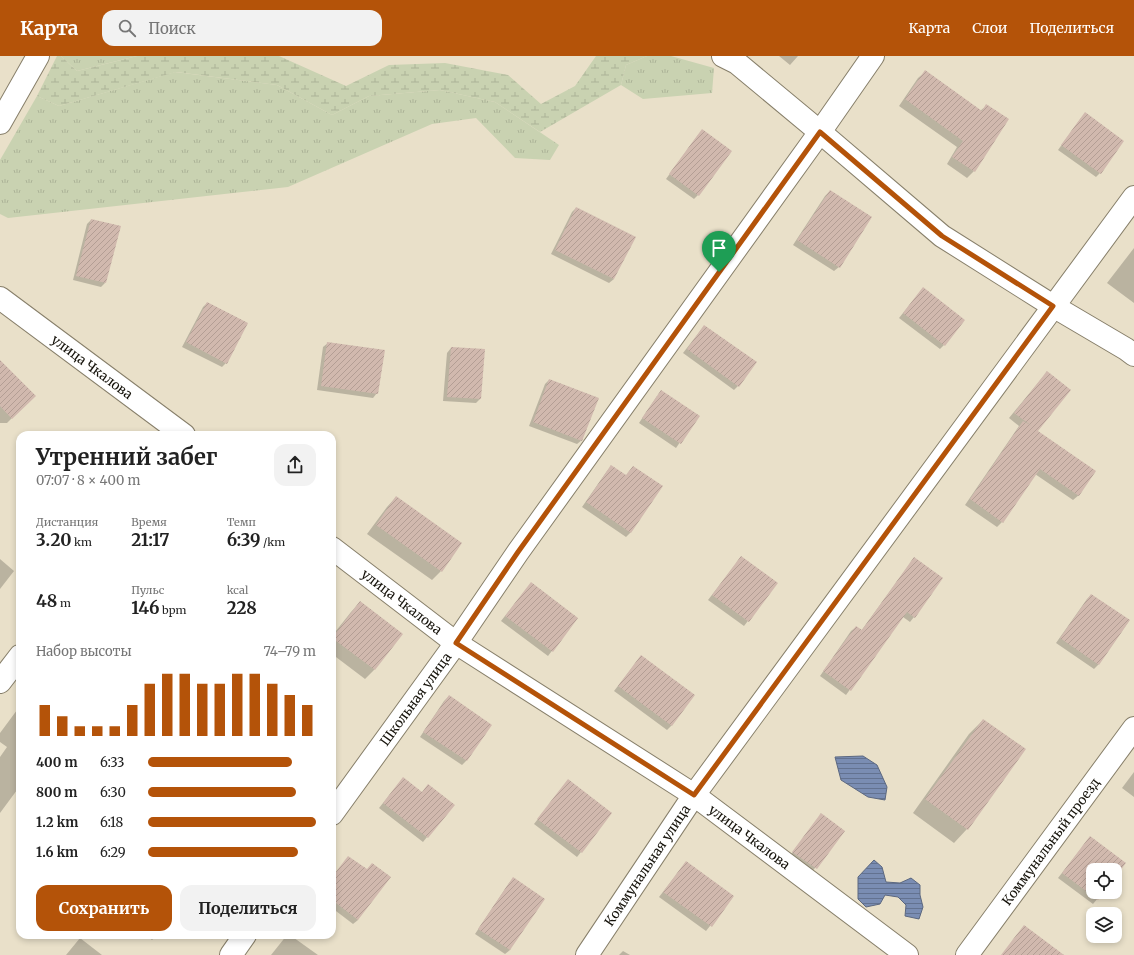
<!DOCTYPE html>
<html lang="ru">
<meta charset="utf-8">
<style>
body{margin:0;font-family:Merriweather,serif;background:#f2f2f2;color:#222;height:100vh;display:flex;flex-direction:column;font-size:15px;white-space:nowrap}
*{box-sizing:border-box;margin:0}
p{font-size:13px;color:#767676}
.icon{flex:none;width:22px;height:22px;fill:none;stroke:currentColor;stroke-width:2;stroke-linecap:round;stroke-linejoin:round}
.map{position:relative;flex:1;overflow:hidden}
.panel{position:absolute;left:16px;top:375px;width:320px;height:508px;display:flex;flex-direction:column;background:#fff;border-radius:12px;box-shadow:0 2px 6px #0003}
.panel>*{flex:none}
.fabs{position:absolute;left:1086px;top:807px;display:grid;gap:8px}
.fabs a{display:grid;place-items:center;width:36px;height:36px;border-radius:8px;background:#fff;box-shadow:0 2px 6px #0003;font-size:20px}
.pin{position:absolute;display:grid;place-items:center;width:34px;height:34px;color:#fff;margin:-41px -17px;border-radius:50% 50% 50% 0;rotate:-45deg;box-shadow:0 0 4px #0007}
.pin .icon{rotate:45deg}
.round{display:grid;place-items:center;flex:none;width:42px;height:42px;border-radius:12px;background:#f2f2f2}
.headline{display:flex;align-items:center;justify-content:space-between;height:68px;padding:0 20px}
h1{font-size:22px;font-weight:700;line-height:30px}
.metrics{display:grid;grid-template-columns:repeat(3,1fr);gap:6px;height:68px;padding:4px 20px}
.metrics div{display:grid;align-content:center}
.metrics b{font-size:17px;font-weight:700}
.metrics small{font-size:11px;font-weight:400}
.metrics p{font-size:11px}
.chart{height:112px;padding:8px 20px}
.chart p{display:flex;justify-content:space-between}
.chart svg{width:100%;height:72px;margin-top:4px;stroke:#b45309;stroke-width:6}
.primary-button{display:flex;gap:8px;margin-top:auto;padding:8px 20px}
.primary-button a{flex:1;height:46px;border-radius:12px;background:#b45309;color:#fff;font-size:16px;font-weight:700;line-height:46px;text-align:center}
.primary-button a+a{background:#f2f2f2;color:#222}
ul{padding:0 20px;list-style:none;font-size:13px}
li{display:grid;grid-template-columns:64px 48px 1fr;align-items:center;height:30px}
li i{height:10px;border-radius:5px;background:#b45309}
header{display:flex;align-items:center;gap:24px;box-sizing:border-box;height:56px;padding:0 20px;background:#b45309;color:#fff}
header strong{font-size:19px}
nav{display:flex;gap:22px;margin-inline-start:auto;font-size:14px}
.search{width:280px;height:36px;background:#f2f2f2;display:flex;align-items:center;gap:10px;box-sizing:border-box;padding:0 14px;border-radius:12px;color:#767676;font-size:15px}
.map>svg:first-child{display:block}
</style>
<header>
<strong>Карта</strong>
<div class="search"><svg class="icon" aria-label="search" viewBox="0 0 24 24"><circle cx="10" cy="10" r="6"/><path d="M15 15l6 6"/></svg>Поиск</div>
<nav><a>Карта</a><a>Слои</a><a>Поделиться</a></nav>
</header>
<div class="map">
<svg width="1134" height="899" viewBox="0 0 1134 899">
<defs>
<pattern id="grass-tufts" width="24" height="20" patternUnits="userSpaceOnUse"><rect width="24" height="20" fill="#c9d2b1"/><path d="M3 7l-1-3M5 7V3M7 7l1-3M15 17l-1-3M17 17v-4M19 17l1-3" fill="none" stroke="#acb397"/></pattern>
<pattern id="wetland-marsh" width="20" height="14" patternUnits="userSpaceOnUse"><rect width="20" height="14" fill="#c9d2b1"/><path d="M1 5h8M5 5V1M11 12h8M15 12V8" fill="none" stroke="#acb397"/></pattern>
<pattern id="water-rules" width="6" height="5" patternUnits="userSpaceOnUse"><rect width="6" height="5" fill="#7a8db3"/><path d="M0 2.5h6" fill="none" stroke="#637290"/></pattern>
<pattern id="building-hatch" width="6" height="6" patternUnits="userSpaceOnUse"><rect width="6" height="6" fill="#d1b9ae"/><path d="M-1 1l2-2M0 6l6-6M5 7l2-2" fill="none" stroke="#b39e94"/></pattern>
</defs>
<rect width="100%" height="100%" fill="#e9e0c9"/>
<path fill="url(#grass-tufts)" d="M61 0H137L77 15Z
M647 0H671L714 12 712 37 643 43 621 29 626 9Z
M175 16 277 29 332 59 369 40 440 34 495 46 559 89 550 104 515 102 476 62 432 68 288 131 8 162 0 158V104L37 40 59 50Z"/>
<path fill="url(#wetland-marsh)" d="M57 0H61L77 15 137 0H279L346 30 389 9 445 7 508 19 541 48 575 30 596 0H647L626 9 621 29 540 76 495 46 440 34 369 40 332 59 277 29 176 16 59 50 37 40Z"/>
<path fill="url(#water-rules)" stroke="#5c6880" d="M863 700 877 709 887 731 885 744 868 741 841 724 835 701Z
M874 804 882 811 886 826 900 827 911 822 920 829V839L923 851 919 863 905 860 906 849 898 841 885 839 880 848 866 851 858 843V821Z"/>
<path fill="#0003" d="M779 0H798L790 9Z
M925 16 980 55 986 50 974 115 967 122 947 108 957 91 899 50 918 22Z
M1081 62 1100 117 1096 121 1058 94Z
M698 79V139L694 143 666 123Z
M830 135 839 211 834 215 793 189 825 140Z
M576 152 614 223 609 227 551 198 572 156Z
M91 164 105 227 101 231 73 224 87 168Z
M1134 192V247L1107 227Z
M923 232 944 289 940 293 899 262Z
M207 247 226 307 222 311 182 291 203 251Z
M704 270 738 330 734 334 683 297Z
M328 287 377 337 373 342 317 334 323 291Z
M451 292 480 343 476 347 443 345 447 297Z
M0 305 34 340 7 367H0Z
M1047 316 1037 375 1079 439 1073 444 1035 418 1002 466 997 471 965 449 1019 370 1009 362Z
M549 324 582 384 577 388 529 370 545 328Z
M657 340 698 360 676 392 639 367Z
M53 376 57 379H51Z
M611 410 626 420 633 411 631 476 626 481 582 451 607 415Z
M396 441 441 515 432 524 367 478 387 451Z
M741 501 777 527 744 570 708 544Z
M914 502V561L910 566 903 561 846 639 820 620 851 575 856 571 861 575Z
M0 503 14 515 0 533Z
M531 527 577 562 548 600 501 565Z
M1091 539 1129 565 1098 609 1094 613 1056 587 1087 543Z
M360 546 402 578 374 614 365 623 332 598V580L351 556Z
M641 600 672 669 667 674 614 635Z
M449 640 491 669 466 705 462 709 420 681 444 645Z
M20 650V730L0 757V701L7 691 0 686V677Z
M983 664 967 773 954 787 913 757 969 678Z
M1134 716V741L1122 732Z
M568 724 581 796 577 801 534 768Z
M399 727 453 749 423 786 379 752Z
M821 758 844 775 811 817 789 801Z
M1090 781 1125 807 1115 820V814H1093V836H1103L1093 848 1058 822Z
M686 806 733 841 706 875 659 841Z
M366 814 358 864 353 868 332 852V821Z
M513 823 510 894 505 898 475 878 509 827Z
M146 879H157L152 884Z
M287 879H290L318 899H271Z
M80 882 102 899H66Z
M623 895 630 899H619Z"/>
<path fill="url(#building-hatch)" d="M925 14 982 55 986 48 1009 63 975 116 952 101 963 85 905 43Z
M1085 56 1124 85 1101 118 1061 89Z
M702 73 732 95 699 140 669 118Z
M830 134 872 161 840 212 797 184Z
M576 151 636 181 614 223 555 194Z
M91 163 121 170 106 227 76 220Z
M923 231 965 264 945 290 903 257Z
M207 246 248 267 227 308 186 286Z
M704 269 757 306 739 331 687 293Z
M327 286 385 294 378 338 321 330Z
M451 291 485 293 481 343 447 341Z
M0 304 36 340 12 363 0 350Z
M1047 315 1071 334 1038 375 1096 415 1079 440 1040 413 1003 467 970 443 1023 365 1032 370 1014 357Z
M549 323 599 342 582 385 533 366Z
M661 334 700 360 681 388 642 362Z
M611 409 626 419 633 410 663 430 631 477 586 446Z
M396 440 462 487 442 516 376 469Z
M741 500 778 527 749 566 712 539Z
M914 501 943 522 915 562 907 556 851 635 823 615 856 570 862 574Z
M531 526 578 562 553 596 505 560Z
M1091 538 1130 564 1099 609 1060 582Z
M360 545 403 578 375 614 332 582Z
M641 599 695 639 672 670 618 630Z
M449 639 492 669 467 705 423 676Z
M983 663 1026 693 968 774 925 743Z
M403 721 422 736 428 728 455 749 428 782 383 747Z
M568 723 612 757 582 797 537 763Z
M821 757 845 775 817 813 792 796Z
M1090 780 1126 807 1115 821V814H1093V836H1104L1098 844 1062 817Z
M348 800 367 813 372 807 391 821 358 864 332 844V821Z
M686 805 734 840 712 871 663 836Z
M513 821 545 843 510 894 478 873Z
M1024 869 1064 899H1001Z"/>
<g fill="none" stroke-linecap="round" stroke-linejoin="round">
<defs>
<g id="street">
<path d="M723 0 737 7 820 76 942 180 1053 250 1126 293 1134 299"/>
<path d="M0 67 38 0"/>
<path id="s1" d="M0 242 184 379"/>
<path id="s2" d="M332 492 456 587 694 739 907 899"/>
<path d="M0 626 20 600"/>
<path id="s3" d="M332 758 456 587 518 496 820 76 873 0"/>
<path d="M231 899 245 879"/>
<path id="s4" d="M587 899 694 739 1134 141"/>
<path id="s5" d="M967 899 1134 672"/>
</g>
</defs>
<use href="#street" stroke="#877f6a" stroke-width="24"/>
<use href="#street" stroke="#fff" stroke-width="22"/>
</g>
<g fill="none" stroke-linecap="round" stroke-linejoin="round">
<defs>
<path id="route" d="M820 76 942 180 1053 250 694 739 456 587 518 496Z"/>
</defs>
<use href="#route" stroke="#fff" stroke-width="8"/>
<use href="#route" stroke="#b45309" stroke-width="5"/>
</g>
<g text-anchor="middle" stroke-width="3" stroke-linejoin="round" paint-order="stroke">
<g font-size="13" fill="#15120a" stroke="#e9e0c9">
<text dy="5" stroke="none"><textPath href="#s1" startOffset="115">улица Чкалова</textPath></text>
<text dy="5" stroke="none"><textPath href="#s2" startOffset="88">улица Чкалова</textPath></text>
<text dy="5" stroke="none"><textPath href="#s3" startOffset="142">Школьная улица</textPath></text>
<text dy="5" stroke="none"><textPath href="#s2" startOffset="508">улица Чкалова</textPath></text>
<text dy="5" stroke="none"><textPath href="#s5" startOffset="141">Коммунальный проезд</textPath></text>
<text dy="5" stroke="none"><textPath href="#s4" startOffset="108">Коммунальная улица</textPath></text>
</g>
</g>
</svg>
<div class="fabs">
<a><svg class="icon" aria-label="locate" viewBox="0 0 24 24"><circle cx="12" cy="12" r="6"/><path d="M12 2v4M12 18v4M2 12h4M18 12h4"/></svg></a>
<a><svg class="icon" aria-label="layers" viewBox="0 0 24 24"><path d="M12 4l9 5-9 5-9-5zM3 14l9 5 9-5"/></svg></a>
</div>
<div class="pin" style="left:719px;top:216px;background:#1e9e55"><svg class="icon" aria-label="arrive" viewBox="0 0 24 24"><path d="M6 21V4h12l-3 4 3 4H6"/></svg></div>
<section class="panel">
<div class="headline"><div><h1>Утренний забег</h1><p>07:07 · 8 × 400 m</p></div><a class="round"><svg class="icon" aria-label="share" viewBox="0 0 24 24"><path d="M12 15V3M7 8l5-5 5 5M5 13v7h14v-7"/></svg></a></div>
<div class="metrics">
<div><p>Дистанция</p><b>3.20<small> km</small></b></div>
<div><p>Время</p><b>21:17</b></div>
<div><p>Темп</p><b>6:39<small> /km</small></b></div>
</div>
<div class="metrics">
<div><b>48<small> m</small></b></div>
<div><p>Пульс</p><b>146<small> bpm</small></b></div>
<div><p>kcal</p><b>228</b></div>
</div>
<div class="chart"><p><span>Набор высоты</span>74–79 m</p>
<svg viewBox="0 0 160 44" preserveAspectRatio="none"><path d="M5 44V25M15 44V32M25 44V38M35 44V38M45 44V38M55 44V25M65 44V12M75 44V6M85 44V6M95 44V12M105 44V12M115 44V6M125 44V6M135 44V12M145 44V19M155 44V25"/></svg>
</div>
<ul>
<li><b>400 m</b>6:33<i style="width:86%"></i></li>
<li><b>800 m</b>6:30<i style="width:88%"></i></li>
<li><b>1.2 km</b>6:18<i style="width:100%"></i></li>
<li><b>1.6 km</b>6:29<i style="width:89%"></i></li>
</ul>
<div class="primary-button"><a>Сохранить</a><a>Поделиться</a></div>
</section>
</div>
